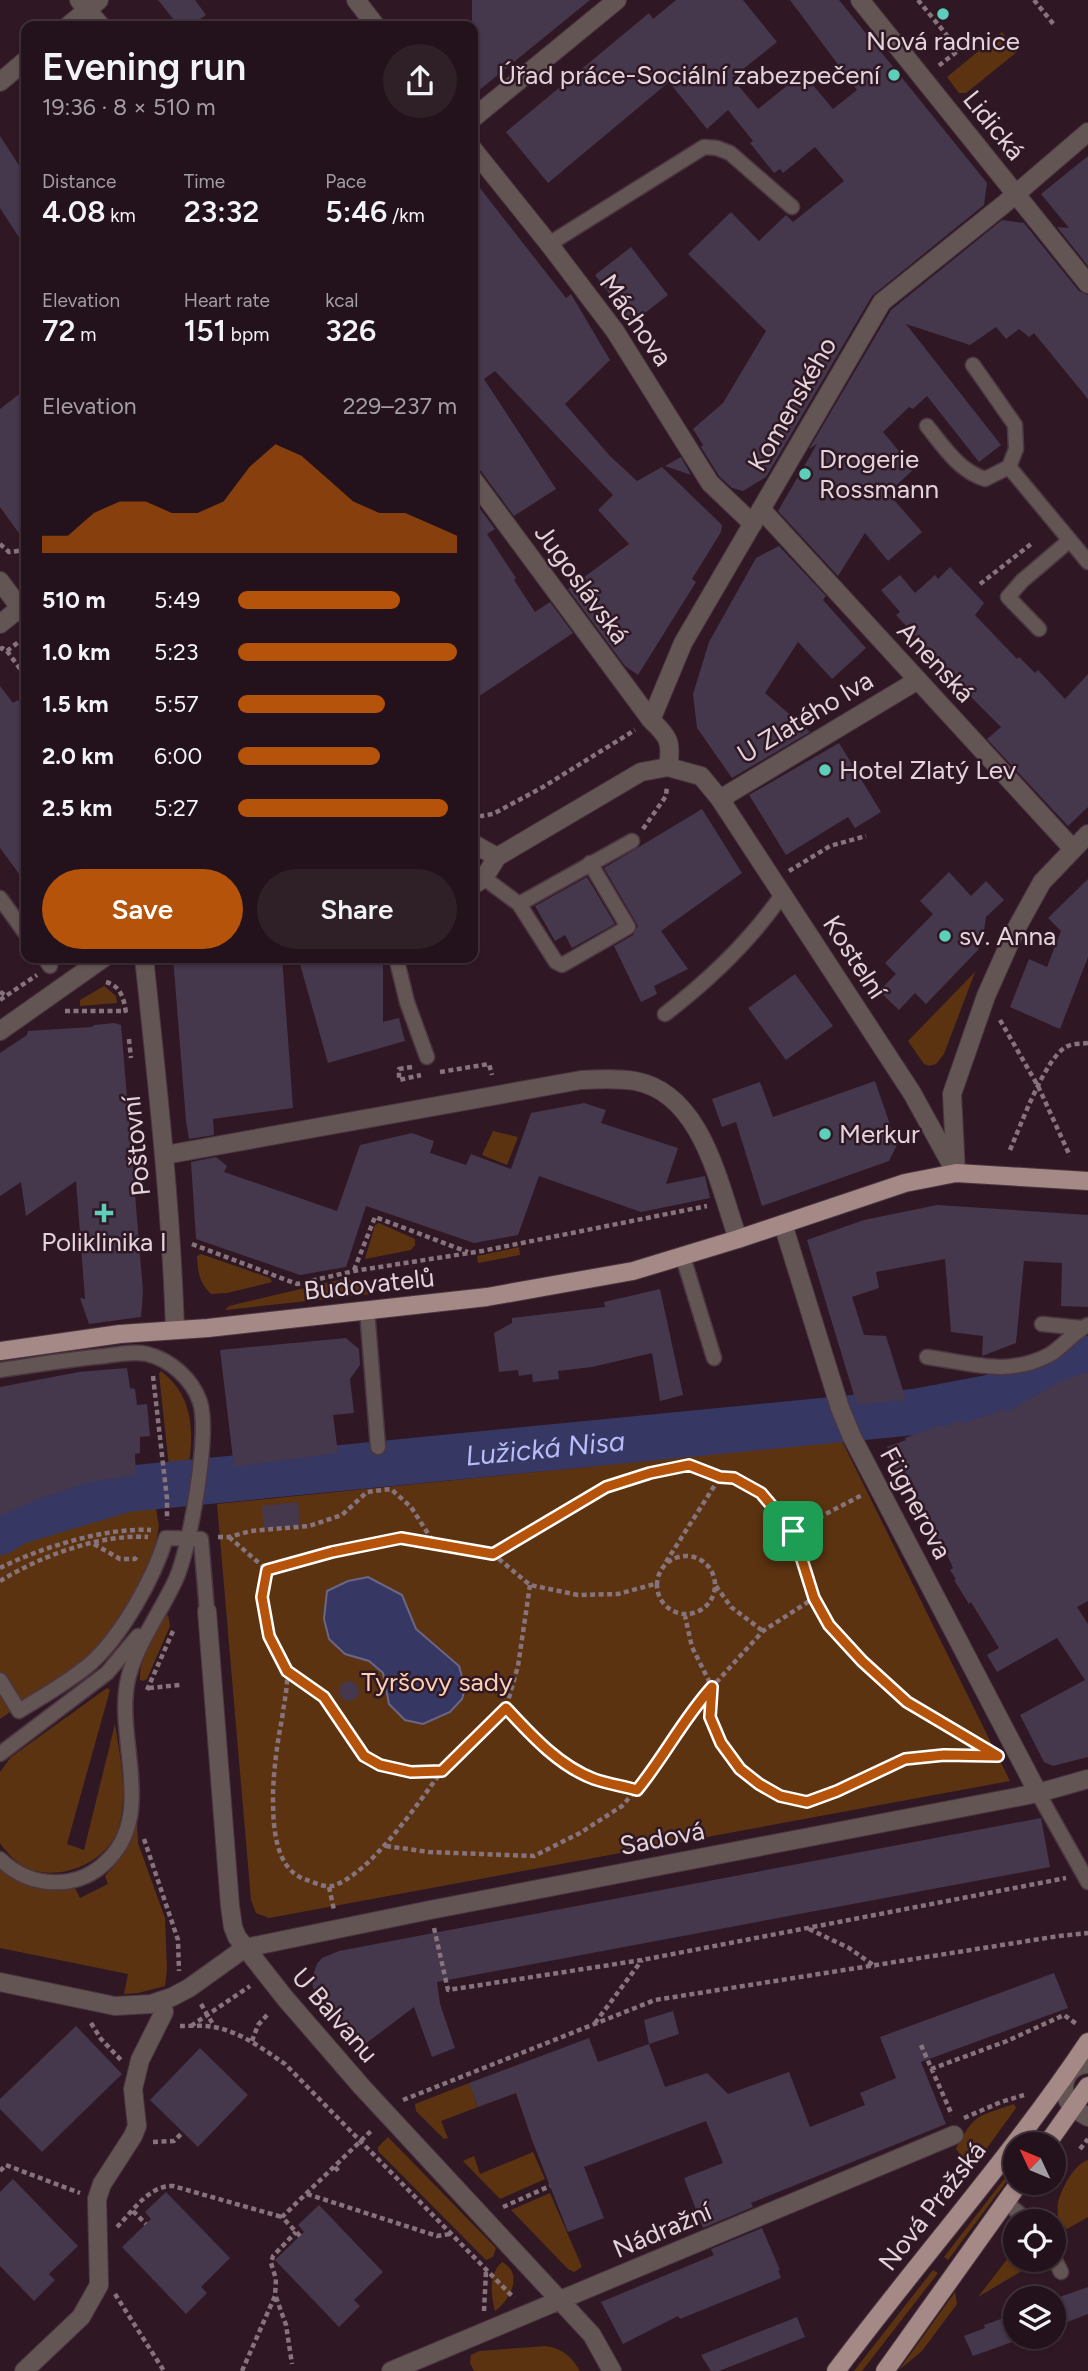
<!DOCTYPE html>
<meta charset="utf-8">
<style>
body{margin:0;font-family:Figtree,sans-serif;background:#2f2028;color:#f1f3f6;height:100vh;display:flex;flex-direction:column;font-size:26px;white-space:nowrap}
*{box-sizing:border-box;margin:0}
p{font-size:23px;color:#a39ea3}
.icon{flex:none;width:38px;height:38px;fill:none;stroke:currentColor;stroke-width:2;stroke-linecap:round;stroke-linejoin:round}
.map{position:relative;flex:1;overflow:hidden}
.drawer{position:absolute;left:21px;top:21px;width:457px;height:942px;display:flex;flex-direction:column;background:#23121b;border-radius:14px;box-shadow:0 2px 5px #0004,0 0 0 2px #40323a}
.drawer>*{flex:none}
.needle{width:46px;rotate:314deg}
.tools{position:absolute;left:1003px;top:2132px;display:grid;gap:14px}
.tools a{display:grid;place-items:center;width:63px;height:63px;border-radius:50%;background:#23121b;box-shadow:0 2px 5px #0004,0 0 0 2px #40323a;font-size:35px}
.pin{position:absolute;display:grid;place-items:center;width:60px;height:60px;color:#fff;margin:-30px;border-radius:14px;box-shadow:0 4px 10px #0006}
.round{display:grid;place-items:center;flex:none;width:74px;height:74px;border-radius:37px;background:#2f2028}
.overview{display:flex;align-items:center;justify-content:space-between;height:119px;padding:0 21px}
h1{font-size:38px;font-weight:600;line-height:52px}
.figures{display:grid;grid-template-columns:repeat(3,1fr);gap:10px;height:119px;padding:7px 21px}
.figures div{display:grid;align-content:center}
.figures b{font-size:30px;font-weight:600}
.figures small{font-size:19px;font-weight:400}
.figures p{font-size:19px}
.chart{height:196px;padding:14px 21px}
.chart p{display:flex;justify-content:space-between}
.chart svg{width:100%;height:126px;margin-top:7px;fill:#b45309;opacity:.7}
.action{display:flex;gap:14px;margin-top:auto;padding:14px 21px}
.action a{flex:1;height:80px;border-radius:42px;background:#b45309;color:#fff;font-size:28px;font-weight:600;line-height:80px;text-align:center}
.action a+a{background:#2f2028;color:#f1f3f6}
ul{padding:0 21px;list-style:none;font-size:23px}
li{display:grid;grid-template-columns:112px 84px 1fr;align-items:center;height:52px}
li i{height:18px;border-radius:9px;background:#b45309}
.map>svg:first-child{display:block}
</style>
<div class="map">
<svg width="1088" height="2371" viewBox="0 0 1088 2371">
<rect width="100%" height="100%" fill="#2f1824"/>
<path fill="#5c3311" d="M1002 32 1017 52 966 93H959L947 77Z
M975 972 944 1054 936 1064 929 1066 924 1064 908 1041Z
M104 986 116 996 117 1003 80 1006V1000Z
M493 1131 518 1137 507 1165 482 1155Z
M379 1223 415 1239V1245L411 1250 365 1259 375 1225Z
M519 1247 520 1255 478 1263 477 1256Z
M201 1254 270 1278 272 1282 227 1293 211 1294C199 1282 198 1273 197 1256Z
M347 1278 372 1294 225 1310 229 1306Z
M161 1371C192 1395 194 1427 189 1464L169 1467 159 1374Z
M842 1441 1010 1781 269 1918 256 1913 251 1900 217 1504Z
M153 1492 159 1526 153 1556 122 1616 104 1641 79 1665 0 1719V1547L82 1511Z
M168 1615 170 1626 147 1679 143 1681 140 1680C139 1657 155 1635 165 1616Z
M107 1688 110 1690 67 1844 84 1850 115 1724C120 1757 128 1792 119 1826 110 1861 61 1883 27 1868 16 1863 7 1853 0 1843V1772L11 1757Z
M137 1821 138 1843 165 1918 167 1969 165 1986 138 1993 124 1994 128 1974 0 1948V1869C28 1888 42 1893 75 1888L80 1898 108 1884 105 1876C121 1859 131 1844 137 1821Z
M469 2083 478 2107 441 2121 448 2138 444 2139 416 2111 415 2104Z
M1014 2104 1016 2108 971 2170 956 2149C975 2113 977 2117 1014 2104Z
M388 2137 496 2248 493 2257 486 2260 378 2151V2147Z
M533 2152 545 2179 500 2199 463 2161 474 2156 480 2174Z
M1088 2160V2217L1067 2229 1058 2221C1058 2215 1057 2208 1058 2203 1061 2189 1074 2164 1088 2160Z
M1015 2165V2170L948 2260 944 2257Z
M550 2193 582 2267 574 2272 568 2269 511 2210Z
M1015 2249V2259H1042L978 2297Z
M502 2262C525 2274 509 2301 495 2311 491 2295 488 2275 502 2262Z
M933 2270 938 2273 862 2371H854Z
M955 2292 957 2304 922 2351 899 2370Z
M546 2346C563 2349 571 2356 580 2371H474L470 2363 471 2355 479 2351Z"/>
<path fill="#363763" stroke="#6a6687" stroke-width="2" d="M368 1577 402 1595 416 1629 459 1666 465 1688 462 1699 450 1712 423 1724 405 1720 389 1704 383 1673 369 1661 345 1654 329 1639 324 1619 327 1591 348 1581Z"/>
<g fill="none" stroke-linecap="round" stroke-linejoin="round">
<path stroke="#363763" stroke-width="46" id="s1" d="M0 1532 16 1522 126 1489 914 1412 1025 1391 1088 1359"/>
</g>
<path fill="#45374c" d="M158 0H195L206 15 190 26H179Z
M472 0H590L472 96Z
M676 0H743L777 42 732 78 758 109 803 73 833 109 857 90 790 0H839L987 183 984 205 872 296 766 477 743 491 732 488 719 476 701 447 703 445 693 429 723 403 766 331 688 254 731 212 759 241 786 215 793 222 844 181 815 147 783 173 780 169 774 173 750 143 753 141 728 110 707 129 669 82 548 183 506 132 649 13 653 19Z
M0 136 26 176V248L0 208Z
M1088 156V266L1057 227 1069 228 1041 194Z
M472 178 566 298 571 294 610 360 565 404 609 455 637 481 662 467 722 525 721 532 692 579 696 582 638 675 625 666 568 589 629 544 598 510 613 495 495 371 484 379 556 489 514 516 481 471 472 467Z
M1002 220 1024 223 1079 291 1088 295V399L1034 333 1029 337 1019 329 1006 339 996 327 970 345 906 324 1001 445 979 462 927 396 913 409 909 407 883 432 914 469 888 493 922 532 888 561 865 533 838 576 778 511 817 444 809 449 891 310Z
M631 247 668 295 632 323 595 275Z
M26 389V543L0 507V409Z
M681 457 691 475 665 466Z
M472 498 495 529 487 534 516 578 514 580 535 612 550 602 573 633 472 701Z
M779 546 826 596 823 600 866 648 832 679 798 642 765 693 810 732 732 778 697 728 693 694 709 642 756 558Z
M950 567 984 603 975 615 1017 659 1019 657 1035 673 1038 670 1065 699 1088 674V807L1068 826 987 739 1001 727 974 700 896 615 900 612 881 590 900 575 915 593 935 575 938 579Z
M0 686 13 703 18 700 26 712V883L0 848Z
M839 743 881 812 855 828 848 817 786 855 749 795Z
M702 809 742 873 661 931 688 969 654 986 657 994 641 1002 614 946 633 935 638 926 604 868Z
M949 872 971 896 986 881 1004 900 986 917 984 931 972 942 979 949 926 1004 915 993 899 1010 879 991 896 974 885 963 933 914 920 901Z
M587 877 615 924 572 948 565 935 555 941 535 906Z
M1088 879V957L1060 1029 1010 1007 1029 959 1047 967 1061 931 1048 918Z
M173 957H282L293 1108 213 1119 214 1135 189 1139 186 1121Z
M298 957H383V1022L399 1018 405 1041 328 1063Z
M795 974 833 1026 786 1060 748 1008Z
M114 1023 121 1025 143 1291 141 1317 89 1324 80 1298 85 1299 76 1181 26 1216 21 1182 0 1196V1053L27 1035 28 1031 92 1027 94 1025Z
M875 1081 897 1145 889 1161 762 1206 736 1122 722 1127 712 1099 760 1082 773 1117Z
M584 1103 606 1110 601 1123 678 1148 666 1184 705 1176 710 1198 641 1212 539 1176 518 1235 474 1243 366 1206 346 1267 300 1275 196 1239 191 1162 216 1157 227 1166 224 1172 337 1211 360 1145 412 1133 434 1141 430 1153 466 1165 471 1154 511 1169 531 1113Z
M937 1205 1088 1215V1307L1061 1306 1062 1263 1024 1261 1016 1343 982 1356 983 1336 951 1332 945 1259 876 1272 879 1288 852 1297 864 1335 886 1336 906 1400 857 1405 807 1240 864 1220Z
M660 1289 683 1395 660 1401 652 1353 592 1367 558 1371 559 1379 533 1382 532 1374 519 1376 518 1370 499 1372 494 1333 512 1323V1318L605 1307 604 1302Z
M346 1338 359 1349 360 1365 350 1379 354 1413 333 1415 338 1453 234 1467 220 1350Z
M127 1368 130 1388 135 1389 137 1405 147 1404 150 1436 140 1437V1453L135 1454 136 1475 90 1482 41 1498 0 1516V1387L79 1372Z
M1088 1372V1601L1077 1607 1088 1624V1757L1053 1766 1044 1762 1020 1715 1085 1680 1057 1638 997 1672 987 1655 999 1648 971 1602 969 1604 954 1580 956 1579 950 1570 953 1568 948 1557 910 1486 903 1476 900 1478 890 1459 893 1457 887 1447 906 1440 905 1438 941 1425 942 1427 962 1420 963 1424 1004 1409 1006 1412 1061 1381Z
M298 1502 300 1526 264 1529 262 1506Z
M339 1691a10 10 0 1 1 20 0a10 10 0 1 1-20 0Z
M1041 1818 1050 1867 437 1982 440 2004 455 2048 432 2057 414 2007 364 2045 356 2034 349 2038 313 1988 312 1979 317 1964 322 1958 339 1951Z
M1054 1973 1068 2008 921 2062 946 2124 751 2203 753 2207 703 2228 684 2178 723 2163 706 2121 584 2167 604 2218 568 2232 532 2140 516 2093 478 2107 469 2083 589 2038 598 2062 649 2044 665 2087 707 2073 728 2094 789 2072 810 2127 865 2105 860 2093 896 2078 880 2037Z
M673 2011 679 2034 649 2044 644 2020Z
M76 2026 122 2074 42 2152 0 2109V2099Z
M200 2048 248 2095 198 2147 150 2100Z
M13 2179 78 2246 49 2274 55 2280 34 2301 0 2266V2192Z
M166 2192 230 2258 201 2287 207 2293 186 2314 122 2247 151 2219 145 2212Z
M319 2205 383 2272 354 2300 360 2306 339 2327 275 2260 304 2232 298 2225Z
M762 2228 780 2270H778L781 2278 680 2319 678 2316 623 2344 601 2302 714 2255 711 2249Z
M1088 2287V2314L1054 2327V2299Z
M1015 2314V2341L973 2356 964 2336 985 2328 984 2325Z
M797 2317 805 2337 719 2371H711L701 2355Z"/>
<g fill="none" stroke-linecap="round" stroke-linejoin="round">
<defs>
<path id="service" d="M549 244 704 147 717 148 730 153 792 207
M927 426C944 447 959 471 985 479L1009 467 1016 449 1015 425 973 365
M1009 467 1088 562
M1039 629 1008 597 1022 581 1070 540
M484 878 519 904 556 962 562 965 628 927 590 863
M0 898 26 934
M519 904 632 841
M44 957 50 966
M396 957 407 1002 427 1057
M665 1014C708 981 751 940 782 895
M683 1257 714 1358
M367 1310 378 1447
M1042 1324 1082 1328
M927 1357C972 1363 1006 1377 1049 1355 1063 1347 1073 1332 1088 1325
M0 1370C35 1365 70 1359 105 1356 119 1354 134 1351 147 1354 171 1360 192 1379 200 1402 210 1434 190 1548 176 1579 161 1612 139 1640 129 1675 113 1734 156 1811 109 1859 79 1891 31 1889 0 1859
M0 1680 19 1711C43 1696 69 1682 91 1663 122 1635 154 1578 166 1538L201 1539 207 1611
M0 1754 107 1673 138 1636
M1038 1793 1088 1882
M1006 2202 1028 2221
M1054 2258 1061 2272"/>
<path id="pedestrian" d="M860 0 1088 284
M549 244 615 331 710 483 753 524
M472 478 651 720
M761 509 1073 849
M668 767C672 742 669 737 651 720L683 643 882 302 1003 205 1088 132
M956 1173 952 1094 986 996 1015 931 1042 882 1088 834
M24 2371 81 2317 99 2285 97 2199 102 2184 133 2136 137 2126 133 2089 140 2060 164 2012 162 2001"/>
<path id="minor" d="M79 0 101 26
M356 0 376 26
M68 26 99 0
M0 82 26 60
M472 119 617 0
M472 148 549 244
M0 581 26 616
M0 624 26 603
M720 799 918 680
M472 843 497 857 641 772 668 767 701 776 720 799 912 1093 956 1173
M472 886 484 878 497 857
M144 957C157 1081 171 1205 175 1329
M0 1031 105 957
M165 1155 581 1080C599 1079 617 1078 635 1081 702 1093 719 1185 738 1239
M783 1224 840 1408 852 1437 1038 1793
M207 1611 230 1906 233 1927 237 1937 285 1998 362 2087 592 2335 612 2371
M0 1982 115 2006 151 2004 172 1997 189 1988 245 1948 430 1910 1038 1793 1088 1779
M1088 2064C1065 2065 1056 2090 1073 2107 1077 2111 1083 2114 1088 2117
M391 2371 954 2135"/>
<path id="primary" d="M0 1351 120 1334 208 1328 487 1297 633 1271 738 1239 905 1183 956 1173 1088 1181
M1047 2144 1088 2086
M836 2371C919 2260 1011 2157 1088 2042
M885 2371 1020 2182"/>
</defs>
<use href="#service" stroke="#4c3641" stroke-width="17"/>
<use href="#pedestrian" stroke="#4c3641" stroke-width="20"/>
<use href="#minor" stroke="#4c3641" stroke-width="20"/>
<use href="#primary" stroke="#4c3641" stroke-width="20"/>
<path stroke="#86737c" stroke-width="4.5" stroke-dasharray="5 3.5" stroke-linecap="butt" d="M918 0 959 50 937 67
M1034 0 1055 26
M0 544 9 552 26 550
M980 584 1031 544
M0 650 2 648 7 651 25 637
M7 651 26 677
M476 825 481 816 493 814 543 787 635 730
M643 829 666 796 667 786
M789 871 830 846 866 836
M106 982C121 986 124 999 126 1013
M0 992 7 996
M0 1000 37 975
M65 1011H126
M1000 1020 1038 1086 1070 1156
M129 1039 131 1058
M412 1067 399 1069V1080L421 1075
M440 1072 489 1064 492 1075
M1010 1150C1020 1127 1045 1058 1066 1047 1072 1043 1081 1044 1088 1043
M192 1244 297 1284 354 1271 482 1251 707 1206
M354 1270 375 1217 468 1252
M153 1376 167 1499V1520
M793 1531 814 1598 763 1631 712 1687 710 1717 721 1743 740 1769 759 1784 780 1796 807 1802 837 1791 905 1759 944 1755 998 1756
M218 1537H229L251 1531 309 1526 342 1515 367 1492 391 1489 411 1507 434 1543
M229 1537 267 1570 332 1552 401 1538 493 1554 530 1585 578 1595 618 1594 655 1584
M94 1544 120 1559H135L138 1555
M493 1554 606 1487 650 1473 689 1465 720 1477 734 1478 761 1493 793 1531 862 1495
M657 1585a29 29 0 1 1 58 0a29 29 0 1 1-58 0Z
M666 1562 720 1477
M0 1568C39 1548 107 1527 151 1530
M267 1570 262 1597 269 1636 287 1671 324 1697 364 1756 380 1765 411 1772 442 1771 506 1708
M0 1581C41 1556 99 1534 148 1537
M530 1585 518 1666 506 1708C531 1735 559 1766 594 1779 608 1784 623 1786 637 1790 664 1757 683 1719 712 1687L692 1647 685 1616
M716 1586 731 1607 763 1631
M814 1598 829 1625 861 1661 907 1702 994 1754
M287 1671C288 1688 284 1702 282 1719 277 1743 274 1768 273 1793 273 1822 273 1870 307 1880 314 1882 325 1888 332 1886 370 1875 418 1803 442 1771
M149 1688 180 1685
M147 1690 173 1631
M144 1839 178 1940 179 1971
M386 1846 429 1852 534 1856 580 1833 622 1806 636 1790
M329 1887 334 1910
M434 1928 448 1990 642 1960 1066 1878
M809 1929 849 1948 876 1967
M201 2004 214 2026
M91 2023 101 2039 121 2060
M595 2023 642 1960
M180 2026C191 2026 203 2025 214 2027 241 2032 263 2049 285 2064L514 2298
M191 2026 250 1986
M252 2041 258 2025 268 2014
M921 2045 952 2115
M931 2069 1007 2041 1064 2015 1078 2025
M403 2100 655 2000 1059 1936 1088 1933
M964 2118 1001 2102 1024 2095
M153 2142 174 2141 183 2132
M1080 2149 1088 2139
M335 2167 340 2173
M0 2171 6 2165 80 2193
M307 2194 437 2236 450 2234
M503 2207 550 2186
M133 2211 146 2224
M117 2227C133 2211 149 2185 173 2186L282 2217
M300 2236 282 2217 373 2129
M115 2294 164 2371
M276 2297 286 2325 292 2364
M484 2311 486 2271
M242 2371 275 2296 276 2279 271 2263 273 2256 296 2232"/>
<use href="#service" stroke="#635554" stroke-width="14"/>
<use href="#pedestrian" stroke="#635554" stroke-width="18"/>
<use href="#minor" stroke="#635554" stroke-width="18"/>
<use href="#primary" stroke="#a58986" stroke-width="18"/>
</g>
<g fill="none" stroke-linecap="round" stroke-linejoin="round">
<defs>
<path id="route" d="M689 1465 720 1477 734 1478 761 1493 793 1531 814 1598 829 1625 862 1661 907 1702 998 1756 944 1755 905 1759 837 1791 807 1802 780 1796 759 1784 740 1769 721 1743 710 1717 712 1687C683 1719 664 1757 637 1790 623 1786 608 1784 594 1779 559 1766 531 1735 506 1708L442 1771 411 1772 380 1765 364 1756 324 1697 287 1671 269 1636 262 1597 267 1570 332 1552 401 1538 493 1554 606 1487 650 1473Z"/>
</defs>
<use href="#route" stroke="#fff" stroke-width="14"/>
<use href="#route" stroke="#b45309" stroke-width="9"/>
</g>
<g fill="#5dceb9" stroke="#2f1824" stroke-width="2.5">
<circle cx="943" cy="14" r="7"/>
<circle cx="894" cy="75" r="7"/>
<circle cx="805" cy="474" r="7"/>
<circle cx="825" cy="770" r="7"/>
<circle cx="945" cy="936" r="7"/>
<circle cx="825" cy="1134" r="7"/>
<path d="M100.5 1202.5h7v7h7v7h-7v7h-7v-7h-7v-7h7z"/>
</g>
<g text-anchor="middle" stroke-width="5" stroke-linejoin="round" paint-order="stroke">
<g font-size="26" fill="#e3d3da" stroke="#2f1824" text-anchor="start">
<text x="943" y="50" text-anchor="middle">Nová radnice</text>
<text x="880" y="84" text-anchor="end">Úřad práce-Sociální zabezpečení</text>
<text x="819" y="468">Drogerie<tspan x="819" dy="30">Rossmann</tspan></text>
<text x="839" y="779">Hotel Zlatý Lev</text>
<text x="959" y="945">sv. Anna</text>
<text x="839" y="1143">Merkur</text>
<text x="104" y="1251" text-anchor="middle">Poliklinika I</text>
</g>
<g font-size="26" fill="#e3d3da" stroke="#2f1824">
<text transform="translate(994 125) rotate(51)" y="9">Lidická</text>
<text transform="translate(636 320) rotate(55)" y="9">Máchova</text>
<text transform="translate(792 404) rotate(-60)" y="9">Komenského</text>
<text transform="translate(582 584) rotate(54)" y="9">Jugoslávská</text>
<text transform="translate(936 662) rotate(47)" y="9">Anenská</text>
<text transform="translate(805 717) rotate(-31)" y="9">U Zlatého lva</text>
<text transform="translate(855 957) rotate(57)" y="9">Kostelní</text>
<text transform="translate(136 1146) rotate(-96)" y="9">Poštovní</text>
<text transform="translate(369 1284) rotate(-6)" y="9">Budovatelů</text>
<text transform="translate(916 1503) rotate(62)" y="9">Fügnerova</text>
<text transform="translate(662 1838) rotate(-11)" y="9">Sadová</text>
<text transform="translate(335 2015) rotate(49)" y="9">U Balvanu</text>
<text transform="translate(932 2206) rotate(-52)" y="9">Nová Pražská</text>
<text transform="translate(662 2230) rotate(-23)" y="9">Nádražní</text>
</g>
<g font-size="26" fill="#fbcfb1" stroke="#2f1824">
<text x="437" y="1691">Tyršovy sady</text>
</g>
<g font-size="28" font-style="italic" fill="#b8bdf9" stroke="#2f1824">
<text dy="10" stroke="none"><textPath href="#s1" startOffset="555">Lužická Nisa</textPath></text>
</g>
</g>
</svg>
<div class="tools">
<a><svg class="needle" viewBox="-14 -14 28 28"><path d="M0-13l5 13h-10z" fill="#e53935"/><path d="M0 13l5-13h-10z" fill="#a39ea3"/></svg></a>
<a><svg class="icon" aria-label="locate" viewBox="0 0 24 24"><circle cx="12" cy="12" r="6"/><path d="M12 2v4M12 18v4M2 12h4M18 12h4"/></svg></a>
<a><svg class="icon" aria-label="layers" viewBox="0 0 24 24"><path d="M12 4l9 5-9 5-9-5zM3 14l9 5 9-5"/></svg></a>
</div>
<div class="pin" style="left:793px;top:1531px;background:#1e9e55"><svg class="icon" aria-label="arrive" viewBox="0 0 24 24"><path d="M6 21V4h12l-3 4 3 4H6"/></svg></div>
<section class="drawer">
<div class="overview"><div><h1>Evening run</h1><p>19:36 · 8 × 510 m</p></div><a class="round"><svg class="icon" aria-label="share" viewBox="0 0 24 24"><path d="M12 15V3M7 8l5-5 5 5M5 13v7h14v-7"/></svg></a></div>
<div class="figures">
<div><p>Distance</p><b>4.08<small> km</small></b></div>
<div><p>Time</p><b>23:32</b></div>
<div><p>Pace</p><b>5:46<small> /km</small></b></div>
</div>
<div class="figures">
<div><p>Elevation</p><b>72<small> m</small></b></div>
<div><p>Heart rate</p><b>151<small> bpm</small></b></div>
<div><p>kcal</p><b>326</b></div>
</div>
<div class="chart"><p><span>Elevation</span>229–237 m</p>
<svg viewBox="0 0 160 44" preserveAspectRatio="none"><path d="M0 44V38L10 38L20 30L30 26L40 26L50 30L60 30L70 26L80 14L90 6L100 10L110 18L120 26L130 30L140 30L150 34L160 38V44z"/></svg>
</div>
<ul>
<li><b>510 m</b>5:49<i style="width:74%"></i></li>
<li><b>1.0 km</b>5:23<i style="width:100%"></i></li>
<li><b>1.5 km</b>5:57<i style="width:67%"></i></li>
<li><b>2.0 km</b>6:00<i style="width:65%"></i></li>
<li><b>2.5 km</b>5:27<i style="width:96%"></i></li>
</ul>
<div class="action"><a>Save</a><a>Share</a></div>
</section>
</div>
